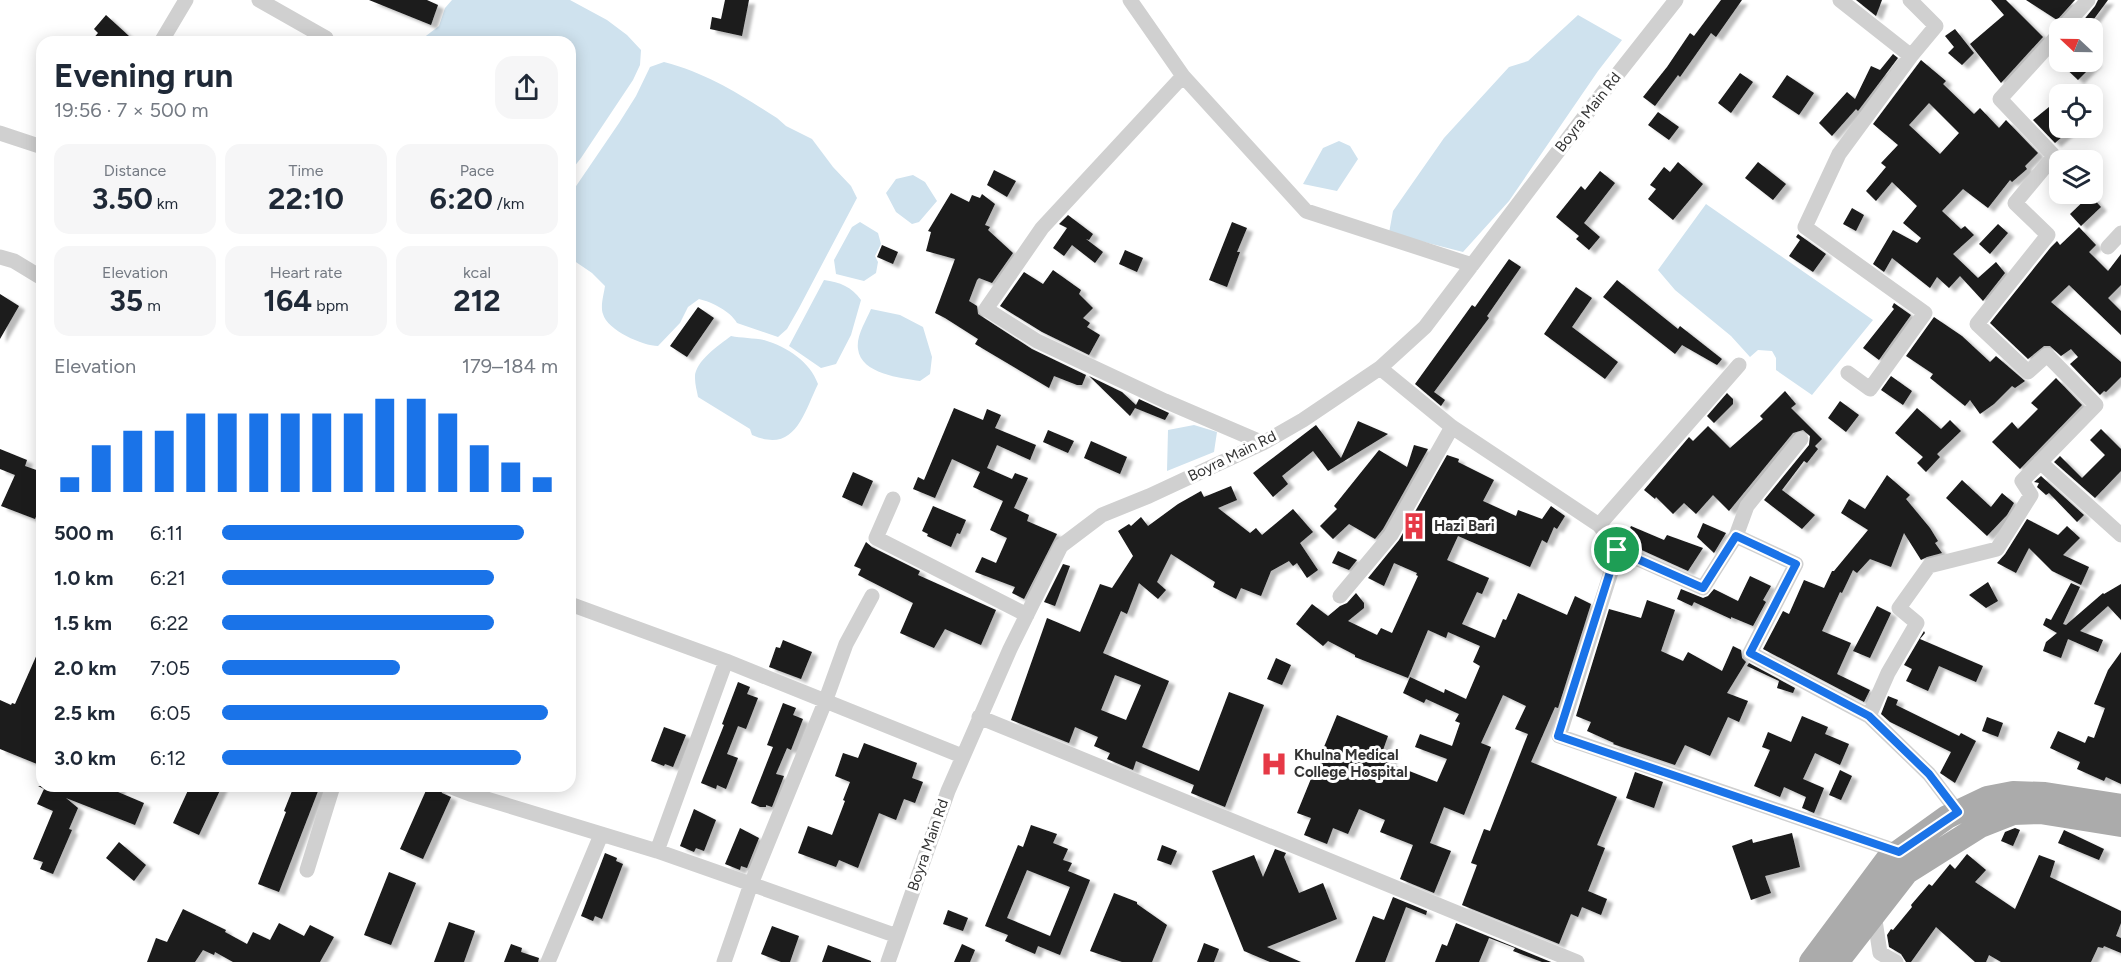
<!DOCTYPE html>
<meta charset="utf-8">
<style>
body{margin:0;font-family:Figtree,sans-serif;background:#f6f6f7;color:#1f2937;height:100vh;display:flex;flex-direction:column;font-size:22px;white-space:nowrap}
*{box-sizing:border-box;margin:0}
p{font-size:20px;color:#747a83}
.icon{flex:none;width:33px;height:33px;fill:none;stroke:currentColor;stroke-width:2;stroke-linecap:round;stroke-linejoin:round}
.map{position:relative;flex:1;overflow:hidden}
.sheet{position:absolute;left:36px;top:36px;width:540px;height:756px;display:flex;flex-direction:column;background:#fff;border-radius:18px;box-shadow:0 3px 15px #0003}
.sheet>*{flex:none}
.needle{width:39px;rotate:292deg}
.fabs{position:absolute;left:2049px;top:18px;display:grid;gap:12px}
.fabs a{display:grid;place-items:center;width:54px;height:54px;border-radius:12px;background:#fff;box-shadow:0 3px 15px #0003;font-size:30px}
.pin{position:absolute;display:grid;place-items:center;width:51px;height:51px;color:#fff;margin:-26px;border:3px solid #fff;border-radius:50%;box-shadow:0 2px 6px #0007}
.round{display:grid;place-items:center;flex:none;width:63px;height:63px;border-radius:18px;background:#f6f6f7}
.summary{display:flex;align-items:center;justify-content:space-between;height:102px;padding:0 18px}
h1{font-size:33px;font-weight:700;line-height:45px}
.metrics{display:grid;grid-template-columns:repeat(3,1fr);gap:9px;height:102px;padding:6px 18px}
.metrics div{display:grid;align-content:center;border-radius:15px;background:#f6f6f7;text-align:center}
.metrics b{font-size:30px;font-weight:700}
.metrics small{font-size:16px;font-weight:400}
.metrics p{font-size:16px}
.chart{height:168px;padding:12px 18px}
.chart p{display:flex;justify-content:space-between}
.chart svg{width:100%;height:108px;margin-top:6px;stroke:#1a73e8;stroke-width:6}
ul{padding:0 18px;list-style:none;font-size:20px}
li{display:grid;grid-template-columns:96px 72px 1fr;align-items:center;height:45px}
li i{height:15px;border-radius:8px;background:#1a73e8}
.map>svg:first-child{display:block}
</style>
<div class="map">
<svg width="2121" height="962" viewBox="0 0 2121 962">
<defs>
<filter id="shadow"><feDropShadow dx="6" dy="4" stdDeviation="1.5" flood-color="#0004"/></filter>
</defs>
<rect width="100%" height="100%" fill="#fff"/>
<path fill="#cfe2ee" d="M452 0H570L607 20 627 35 641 50 640 65 633 80 581 158 570 172V42H418L439 26 445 8Z
M1578 15 1622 40 1598 71 1509 201 1463 252 1389 233 1393 211 1444 138 1509 67 1528 61Z
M664 62C709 74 739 94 777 118L786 126 812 139 833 167 851 186 857 198 799 308 787 329 778 337 737 323C730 311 712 302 699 299L688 307 680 323 658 346C643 346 607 330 603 314 600 306 604 294 605 286L592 273 570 258V195L619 123 636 96 650 67Z
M1339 141 1350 146 1358 159 1337 191 1303 184 1323 148Z
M913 175 925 182 937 201 919 222 912 224 896 212 886 193 896 179Z
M1706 204 1873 320 1812 395 1776 370V358L1772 351 1758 350 1750 357 1731 336 1675 290 1658 270Z
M860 222 878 233 881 244 875 256 878 262 876 273 864 281 836 274 834 260 852 227Z
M824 280C840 282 852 287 861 300L851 335 836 364 821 368 789 346Z
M871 309 900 315 923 327 932 357 930 374 920 381C901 378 861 374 858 349 856 336 866 321 871 309Z
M731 336C741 338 754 338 764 340 788 347 810 362 818 384 803 415 795 454 752 435L750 429 698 397C697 391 695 385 695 378 694 362 719 345 731 336Z
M1194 425 1217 432 1214 452 1167 471 1168 430Z"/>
<path fill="#1a1a1a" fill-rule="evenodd" filter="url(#shadow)" d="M369 0H427L438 5 431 25Z
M725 0H749L742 36 710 29 712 17 721 19Z
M1721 0H1742L1716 37 1711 33 1680 77 1678 75 1655 106 1643 97 1667 67 1690 33 1694 36Z
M1856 0H1882L1876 16Z
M1991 0H2006L2043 37 2001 83 1970 44 2004 15Z
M2026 0H2075L2057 20Z
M2098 0H2108L2088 27 2082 22 2095 6Z
M106 15 129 36 122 42H90L98 33 94 29Z
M1955 29 1974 53 1962 65 1948 53 1954 47 1945 36Z
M1893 54 1898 58 1858 111 1856 109 1832 136 1819 123 1847 92 1855 99 1871 66 1880 70Z
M1921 60 1946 81 1943 84 1974 114 1980 108 1999 128 2006 120 2038 153 2025 166 2027 169 2012 182 2010 180 1988 208 1963 189 1942 211 1961 229 1965 226 1974 235 1953 254 1978 278 1996 262 2005 273 1983 301 1960 276 1949 288 1937 277 1930 288 1892 258 1884 272 1873 264 1893 230 1917 243 1921 238 1903 223 1917 206 1892 182 1876 201 1866 191 1886 167 1881 163 1898 145 1873 124ZM1929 103 1959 133 1940 154 1909 125Z
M2059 62H2096L2078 80Z
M1740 73 1753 82 1731 113 1718 103Z
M1787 75 1814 93 1799 115 1772 97Z
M2060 98V128H2072L2055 143 2033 120Z
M1658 112 1679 127 1669 140 1648 125Z
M1678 162 1703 184 1673 220 1648 199 1656 189 1650 185 1664 167 1670 172Z
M1758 162 1786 184 1773 200 1745 178Z
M994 170 1016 181 1007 197 987 185Z
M1600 171 1615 183 1584 223 1600 237 1589 250 1576 239 1579 236 1556 217 1581 186 1585 190Z
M951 193 969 202 972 195 980 198 982 194 995 204 985 225 990 227 988 230 1013 253 992 283 979 278 977 280 969 301 977 306 978 314 1032 349 1086 375 1082 385H1077L1054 376 1049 388 975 344 978 339 945 318 935 313 955 259 926 251 931 232 928 231Z
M2090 195 2101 207 2081 226 2070 214Z
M1852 208 1864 215 1856 231 1843 224Z
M1068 215 1093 234 1089 240 1086 239 1103 252 1095 263 1072 245 1064 256 1053 248 1067 228 1059 224Z
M1232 222 1247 228 1237 252H1240L1227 287 1209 280Z
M1998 224 2008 233 1990 254 1979 244Z
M2079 227 2096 245 2089 252 2108 271 2121 254V285L2108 298 2121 311V335L2069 285 2051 302 2121 362V377L2106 392 2104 391 2100 395 2070 364 2078 357 2071 349 2061 356 2050 346H2044L2028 359 1990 323 2051 247 2057 241 2060 245Z
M1798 234 1826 254 1813 272 1789 256 1800 240 1796 237Z
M882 245 898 252 893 264 877 257Z
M1125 250 1143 258 1137 272 1119 264Z
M1509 259 1521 267 1487 316 1489 318 1434 392 1445 400 1441 406 1415 384 1472 305 1475 307Z
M1053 270 1081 290 1079 294 1093 308 1083 318 1090 323 1087 327 1100 335 1089 355 1042 332 1000 306 1024 272 1043 284Z
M1617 280 1678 329 1680 326 1722 359 1717 365 1682 345 1675 354 1603 297Z
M1576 287 1592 298 1572 327 1618 362 1605 379 1544 334Z
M0 294 19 306 0 339Z
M1894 303 1911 315 1879 360 1863 348 1894 309 1892 307Z
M698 307 714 318 687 357 670 346Z
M1934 317 1962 336 1990 362 1996 356 2025 381 2015 388 2012 386 1994 404 1980 414 1970 400 1965 406 1930 378 1933 374 1906 356Z
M1089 376 1122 392 1136 405 1139 399 1169 413 1165 420 1135 408 1130 416Z
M1891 376 1912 391 1903 405 1881 390Z
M2056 378 2082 405 2020 469 1992 442 2012 422 2018 429 2038 409 2031 403Z
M1785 391 1796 404 1791 408 1822 439 1815 446 1818 449 1807 463 1804 461 1782 490 1815 515 1802 529 1764 500 1809 445 1810 436 1803 430 1793 433 1729 511 1713 495 1696 514 1684 503 1673 514 1656 497 1655 499 1644 490 1689 437 1693 441 1708 426 1730 448 1763 419 1760 416Z
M1727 393 1733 399V404L1714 423 1707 416Z
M1840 401 1859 415 1846 432 1828 418Z
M954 408 983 420 987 409 1001 415 995 428 1036 445 1030 460 997 445 987 468 1012 479 1015 473 1028 478 1014 508 1029 515 1027 521 1057 534 1024 599 1012 593 1015 587 975 572 982 557 996 563 1007 538 990 530 1003 501 973 487 980 472 952 459 935 498 913 489 918 477 924 480Z
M1917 408 1941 429 1950 420 1961 431 1937 454 1940 457 1926 472 1917 463 1923 457 1895 433Z
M1358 421 1388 434 1328 471 1313 451 1282 476 1288 484 1273 497 1253 473 1316 425 1341 458Z
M2101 429 2121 449V471L2095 498 2054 462 2060 456 2082 478 2105 455 2090 440Z
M1048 430 1074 441 1068 453 1043 442Z
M1091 441 1127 457 1120 474 1084 458Z
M1414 445 1428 449 1383 529 1375 539 1349 524 1333 539 1320 526 1337 509 1334 506 1379 450 1407 467Z
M0 449 27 460 25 466 42 472V503L35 519 1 506 15 475 0 469Z
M1447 455 1459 459 1458 462 1494 480 1483 501 1516 516 1518 510 1542 519 1551 506 1565 516 1557 529 1554 527 1547 543 1542 540 1530 567 1458 536 1447 560 1489 578 1482 594 1477 592 1462 624 1495 638 1503 619 1506 620 1518 593 1567 615 1575 596 1591 604 1558 708 1555 707 1531 762 1617 797 1597 845 1605 848 1588 891 1607 899 1601 915 1582 907 1578 917 1571 914 1559 944 1462 905 1477 865 1471 863 1484 829 1490 831 1528 734 1515 729 1526 706 1503 695 1481 743 1491 747 1464 815 1444 807 1430 843 1451 851 1434 893 1400 879 1413 845 1380 832 1385 820 1359 809 1348 834 1333 828 1327 844 1304 835 1311 818 1297 813 1337 715 1388 736 1383 750 1393 754 1389 763 1437 782 1447 759 1415 747 1420 734 1452 746 1460 723 1455 721 1459 714 1426 699 1424 703 1403 693 1410 677 1444 693 1445 689 1466 699 1480 666 1473 662 1480 646 1448 632 1446 638 1428 630 1408 678 1355 657V655L1328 641 1323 646 1296 624 1312 604 1328 616 1340 606 1347 603 1356 593 1364 603V608L1348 621 1377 635 1381 628 1392 633 1418 576 1416 575 1417 573 1394 563 1384 586 1368 578 1399 540Z
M853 472 873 481 862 506 842 497Z
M1887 475 1910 495 1906 499 1930 528 1938 541 1935 543 1942 553 1927 557 1921 560 1904 533 1891 567 1870 559 1857 573 1853 570 1842 593 1840 592 1822 631 1851 643 1837 674 1870 690 1864 702 1763 649 1783 611 1789 614 1804 580 1824 588 1832 571H1834L1868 530 1841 513 1849 499 1865 509Z
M2041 476 2084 515 2077 522 2049 493 2046 495 2037 487 2039 483 2034 482Z
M1962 480 1991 507 2002 493 2014 503 2007 515 1987 536 1946 498Z
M1231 486 1237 500 1218 508 1250 533 1256 528 1262 535 1293 509 1313 532 1300 543 1318 570 1307 578 1297 563 1293 566 1289 561 1271 571 1261 596 1241 588 1236 599 1213 587 1215 582 1171 554 1157 582 1166 590 1158 599 1139 583 1127 614 1121 611 1103 653 1169 681 1142 747 1199 771 1229 692 1264 705 1225 807 1191 793 1194 785 1136 761 1133 770 1107 759 1110 753 1094 746 1098 737 1075 727 1069 743 1011 720 1047 618 1080 632 1100 584 1112 588 1133 556 1118 531 1129 524 1131 526 1141 517 1148 526 1178 504 1201 491 1204 497ZM1115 675 1141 685 1126 720 1101 710Z
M933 506 966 520 960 534 957 533 951 547 927 536 928 534 922 531Z
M2027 519 2058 535 2067 526 2080 538 2063 555 2089 567 2081 585 2052 571 2029 548 2016 573 1997 563 2005 554Z
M1703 523 1726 533 1714 553 1697 537Z
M1631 526 1664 540 1667 535 1703 548 1688 571 1624 542Z
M866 542 872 547 920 571 918 575 996 610 981 645 945 629 934 648 900 633 913 603 858 575 861 569 854 566Z
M1338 551 1357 560 1349 570 1332 563Z
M1063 564 1070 566 1055 606 1044 602Z
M1750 576 1771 586 1763 600 1766 602 1753 626 1731 617V619L1694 602 1692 606 1677 599 1681 589 1703 598 1708 596 1714 589 1738 601Z
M1988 582 1998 601 1986 608 1969 595Z
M2071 583 2080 587 2063 624 2066 625 2103 593 2104 594 2121 584V620L2108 606 2080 631 2103 640 2098 652 2068 639 2061 658 2043 651 2046 642 2057 633 2043 625 2046 618 2051 620Z
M1647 600 1675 610 1661 651 1683 661 1688 652 1722 671 1733 646 1741 650 1742 658 1746 662 1727 693 1748 701 1739 722 1728 717 1710 756 1685 745 1675 765 1613 744 1614 743 1587 731 1591 722 1576 716 1609 609 1641 618Z
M1877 606 1891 613 1870 658 1853 651Z
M1924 631 1925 633 1920 639 1983 666 1976 682 1939 666 1928 691 1906 681 1912 669 1904 665Z
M783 640 812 652 801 679 769 667 776 647 780 648Z
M42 643V766L0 749V700L11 705 12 703 15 704Z
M2121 652V784L2106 777 2104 781 2077 769 2080 762 2050 748 2058 731 2085 743 2088 736 2094 738 2105 708 2094 704 2108 670Z
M1276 658 1291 665 1282 685 1267 679Z
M1749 663 1795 688 1793 693 1777 688 1779 681 1747 666Z
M738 682 750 687 747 694 758 698 746 729 738 726 727 754 738 758 726 789 717 785 716 789 701 783 724 725 722 724Z
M1888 696 1898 700 1896 705 1959 736 1961 733 1976 741 1955 783 1940 773 1951 752 1890 722 1881 714Z
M783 703 796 708 793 715 803 719 791 750 787 748 776 774 784 776 772 807 766 805V807H760L751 803 773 747 767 745Z
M1802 716 1828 727 1825 734 1849 744 1840 765 1815 753 1803 779 1824 788 1814 813 1802 808 1806 797 1784 787 1780 797 1754 786 1770 750 1762 747 1768 732 1791 742Z
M1987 717 2003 723 1998 737 1982 731Z
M664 727 686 735 673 767 665 764 664 766 651 761Z
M864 743 917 763 912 778 923 782 915 803 904 799 896 820 879 813 858 868 839 860 836 867 798 853 808 826 832 835 845 801 843 800 850 782 835 776 843 753 858 758Z
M1840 770 1852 776 1841 800 1829 795Z
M1635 772 1663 782 1654 808 1626 798Z
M38 786H120L118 792 144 803 135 825 66 798 78 808 69 829 72 830 53 874 40 869 43 862 33 859 53 811 37 804 44 789Z
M190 786H222L199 835 173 823Z
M294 786H320L279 892 258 884 286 812 284 811Z
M428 786H439L442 793 451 797 423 859 400 849Z
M694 809 716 820 704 851 696 848 694 852 680 846Z
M1031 825 1057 834 1053 843 1068 849 1063 860 1072 863 1068 871 1090 880 1060 955 1038 946 1035 954 1005 941 1008 935 985 926 1018 845 1023 847ZM1027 870 1070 887 1050 936 1007 918Z
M740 828 759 838 747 868 741 866 740 870 725 864Z
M2015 828 2020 830 2013 846 2001 841 2005 832Z
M2064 830 2104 849 2099 860 2058 843Z
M1792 833 1800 867 1765 876 1771 893 1751 900 1732 846 1752 839 1753 843Z
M119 842 146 865 134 881 106 858Z
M1162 845 1177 851 1171 865 1157 860Z
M1275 849 1286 853 1284 857 1299 893 1323 883 1337 919 1267 947 1301 962H1270L1244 951 1212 871 1254 855 1263 877Z
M605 853 617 858 616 861 623 864 602 919 595 916 593 921 581 916Z
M1967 854 1986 870 1975 882 2015 909 2039 855 2055 861 2050 877 2121 911V923L2116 936 2121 938V953L2104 946 2103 948 2098 947 2091 962H2001L1989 955 1986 962H1975L1936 927 1911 962H1906L1901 954 1889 947 1887 935 1891 929 1893 930 1912 907 1911 905 1929 884 1932 886 1950 864 1955 869Z
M389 872 416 883 391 945 364 935Z
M1114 893 1137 902V904L1167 925 1152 962H1122L1090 951Z
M1393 897 1427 911 1426 915 1406 907 1385 962H1355L1373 916 1384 920Z
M183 909 226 930 225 932 247 944 253 932 270 940 279 923 304 936 310 925 334 937 320 962H233L215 952 214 955 203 950 195 962H147L156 938 167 942Z
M948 910 968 918 963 931 943 924Z
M449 922 475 931 464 962H434Z
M1456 923 1551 962H1542L1513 951 1515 948 1489 938 1479 962H1435L1442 944 1447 946Z
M772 926 799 936 790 962H781L761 954Z
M1204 943 1219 949 1214 962H1197Z
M511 944 522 948 521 952 539 958 538 962H504Z
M962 944 975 950 970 962H954Z
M828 945 871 961V962H822Z"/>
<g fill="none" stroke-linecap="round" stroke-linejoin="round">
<path stroke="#d0d0d0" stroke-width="15" d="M259 0 326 38 324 42
M1130 0 1183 76 1042 228 986 309 1037 341 1165 401 1263 443
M1840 0 1911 56 1839 154 1805 227 1925 313 1870 389 1848 373
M1910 0 1936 26 1911 56
M2063 28 2088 0
M161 42 186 0
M1183 76 1306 211 1472 265
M0 133 42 147
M2108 247 2121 233
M0 257 14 261 42 278
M1380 368 1452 427 1599 525 1618 550 1703 588 1736 536 1796 564 1750 653 1869 716 1929 774 1958 812
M2040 462 2121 535
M893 499 876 538 1027 615
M1599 525 1739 365
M1736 536 1747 506 1801 439
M1618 550 1559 736 1899 852
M1340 596 1391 535 1452 427
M570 604 726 661 962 756
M1869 716 1888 673 1917 623 1899 608 1929 566 1997 549 2031 495 2022 481 2096 405 2047 355 2028 372 1977 324 2048 235 2015 203 2054 156 2000 99 2060 33
M979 717 1577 962
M449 786 470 794 657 851 751 884 825 702 846 644 872 596
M657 851 726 661
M307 870 333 786
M1874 914 1880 953 1896 962
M548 962 601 835
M724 962 751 884 897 936
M888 962 948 791 1010 649 1061 546 1102 515 1149 496 1263 443 1303 420 1380 368 1425 327 1594 104 1676 0"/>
<path stroke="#ababab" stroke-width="24" d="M1811 962 1887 860 1947 817 1987 798 2013 793 2045 794 2121 806
M1837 962 1907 872 1980 826 2013 813 2040 812 2121 825"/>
</g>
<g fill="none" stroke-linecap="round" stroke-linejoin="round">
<defs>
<path id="route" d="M1736 536 1796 564 1750 653 1869 716 1929 774 1958 812 1899 852 1558 736 1617 550 1703 588Z"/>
</defs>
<use href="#route" stroke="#fff" stroke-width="12"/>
<use href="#route" stroke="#1a73e8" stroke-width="8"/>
</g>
<defs>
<symbol id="building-bare" viewBox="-9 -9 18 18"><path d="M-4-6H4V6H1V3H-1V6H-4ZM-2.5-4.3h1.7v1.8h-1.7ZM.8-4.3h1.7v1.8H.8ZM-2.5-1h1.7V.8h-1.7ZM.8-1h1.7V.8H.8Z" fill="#e63946" stroke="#fff" stroke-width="2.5" paint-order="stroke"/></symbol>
<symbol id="hospital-bare" viewBox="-9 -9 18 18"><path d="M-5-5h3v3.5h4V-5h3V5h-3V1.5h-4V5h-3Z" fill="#e63946" stroke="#fff" stroke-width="2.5" paint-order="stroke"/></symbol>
</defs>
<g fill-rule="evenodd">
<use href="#building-bare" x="1395" y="507" width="38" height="38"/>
<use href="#hospital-bare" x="1255" y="745" width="38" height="38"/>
</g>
<g text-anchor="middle" stroke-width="6" stroke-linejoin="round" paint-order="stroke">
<g font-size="15" fill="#333" stroke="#fff">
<text transform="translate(1588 112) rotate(-52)" y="5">Boyra Main Rd</text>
<text transform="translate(1232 456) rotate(-26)" y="5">Boyra Main Rd</text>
<text transform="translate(928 845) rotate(-71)" y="5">Boyra Main Rd</text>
</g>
<g font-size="15" font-weight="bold" fill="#333" stroke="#fff" text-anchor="start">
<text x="1434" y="531">Hazi Bari</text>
<text x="1294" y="760">Khulna Medical<tspan x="1294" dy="17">College Hospital</tspan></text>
</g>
</g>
</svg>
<div class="fabs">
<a><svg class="needle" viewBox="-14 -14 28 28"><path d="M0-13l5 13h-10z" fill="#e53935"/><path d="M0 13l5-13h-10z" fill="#747a83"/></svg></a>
<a><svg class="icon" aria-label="locate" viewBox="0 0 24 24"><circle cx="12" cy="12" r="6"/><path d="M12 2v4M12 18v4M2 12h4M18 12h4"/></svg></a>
<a><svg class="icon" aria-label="layers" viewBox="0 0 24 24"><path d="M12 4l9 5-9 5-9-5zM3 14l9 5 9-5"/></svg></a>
</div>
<div class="pin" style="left:1617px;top:550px;background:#1e9e55"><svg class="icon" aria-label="arrive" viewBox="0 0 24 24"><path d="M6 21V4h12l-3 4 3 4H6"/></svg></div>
<section class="sheet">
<div class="summary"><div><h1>Evening run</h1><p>19:56 · 7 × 500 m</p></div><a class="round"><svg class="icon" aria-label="share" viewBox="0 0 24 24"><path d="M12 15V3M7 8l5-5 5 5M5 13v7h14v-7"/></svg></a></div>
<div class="metrics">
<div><p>Distance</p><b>3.50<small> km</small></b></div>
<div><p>Time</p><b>22:10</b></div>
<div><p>Pace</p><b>6:20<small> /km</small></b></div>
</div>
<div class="metrics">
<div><p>Elevation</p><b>35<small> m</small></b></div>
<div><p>Heart rate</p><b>164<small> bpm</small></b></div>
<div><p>kcal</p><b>212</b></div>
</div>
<div class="chart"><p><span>Elevation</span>179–184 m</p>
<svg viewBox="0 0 160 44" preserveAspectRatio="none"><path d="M5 44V38M15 44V25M25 44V19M35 44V19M45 44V12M55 44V12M65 44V12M75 44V12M85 44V12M95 44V12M105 44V6M115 44V6M125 44V12M135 44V25M145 44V32M155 44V38"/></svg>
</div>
<ul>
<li><b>500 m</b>6:11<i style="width:90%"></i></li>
<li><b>1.0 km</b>6:21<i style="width:81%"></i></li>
<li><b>1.5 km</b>6:22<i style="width:81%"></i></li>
<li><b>2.0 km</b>7:05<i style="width:53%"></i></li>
<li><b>2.5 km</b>6:05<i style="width:97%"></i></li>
<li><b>3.0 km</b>6:12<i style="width:89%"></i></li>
</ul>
</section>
</div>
